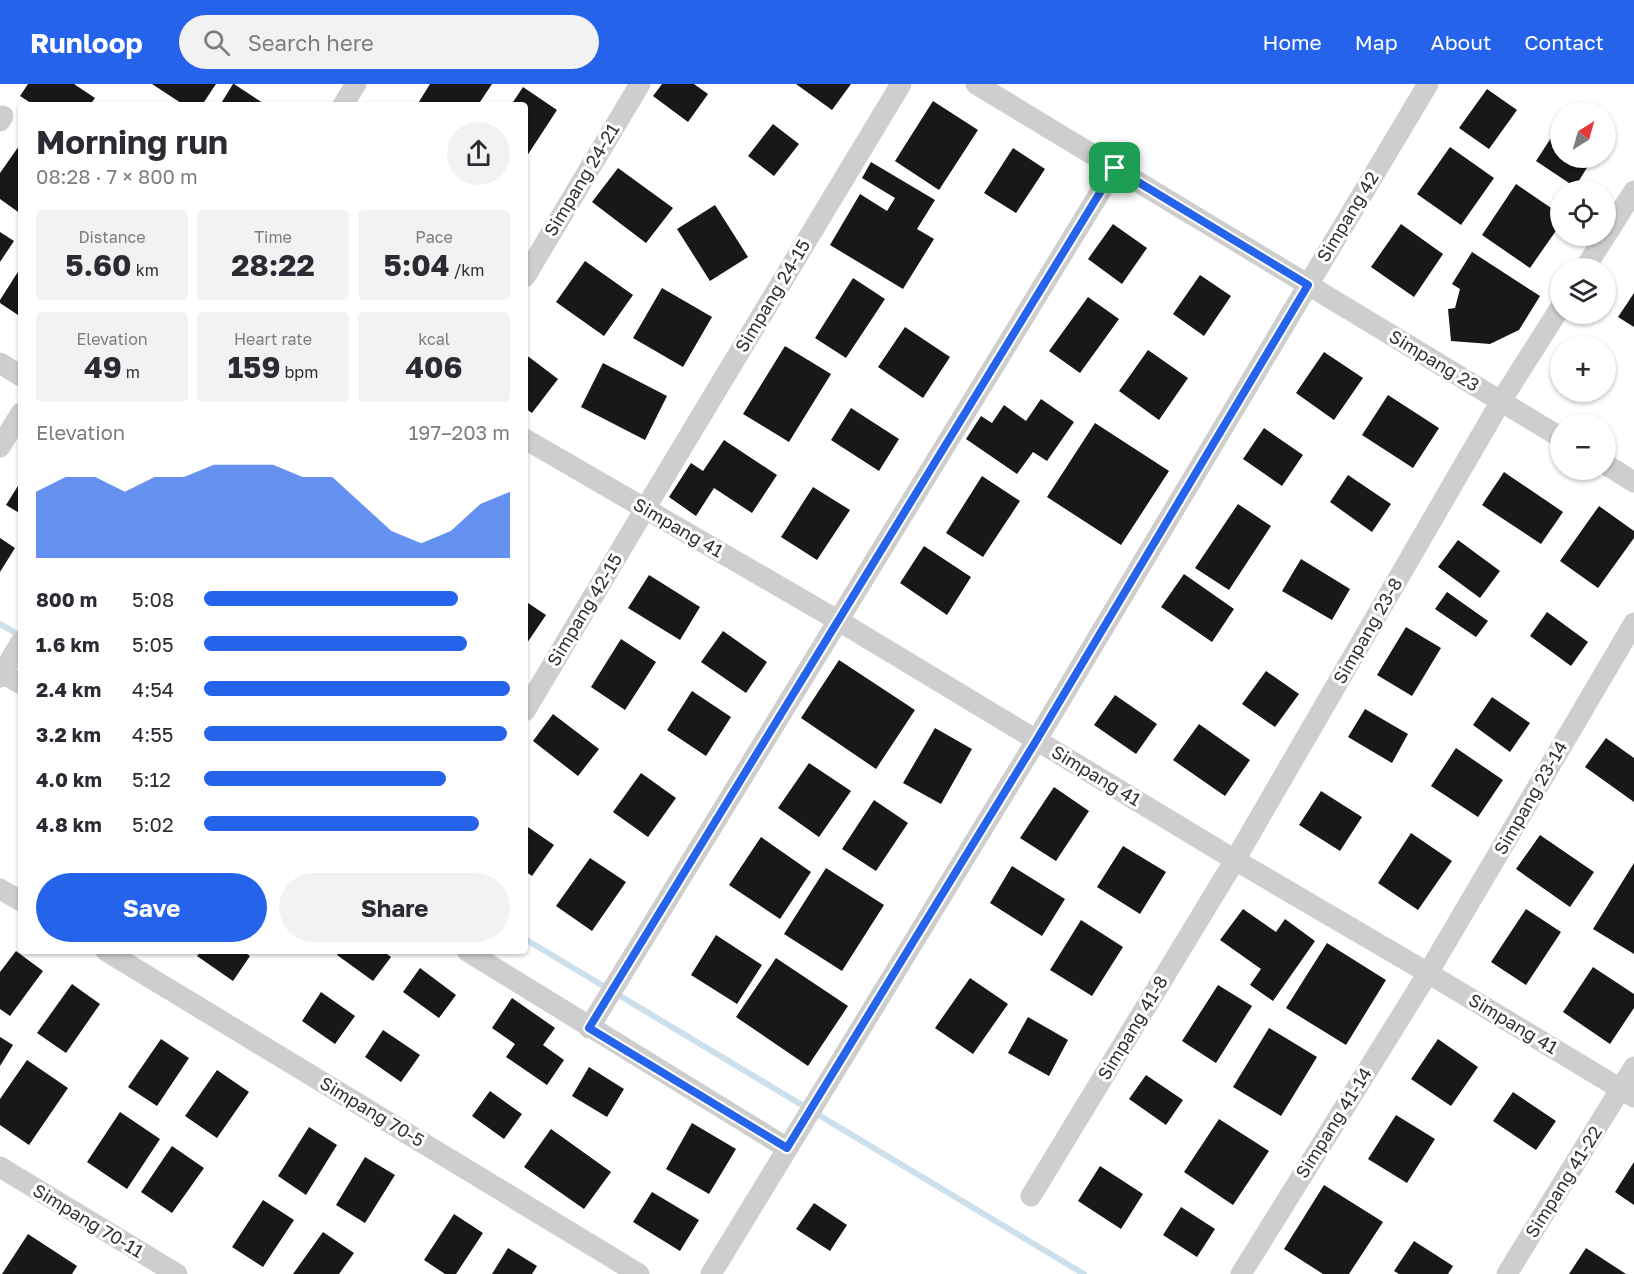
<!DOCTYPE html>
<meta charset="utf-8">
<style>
body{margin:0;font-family:"Golos Text",sans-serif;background:#f2f2f3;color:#2b2b33;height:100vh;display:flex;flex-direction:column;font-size:22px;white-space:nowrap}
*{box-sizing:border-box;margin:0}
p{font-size:20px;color:#7c7c81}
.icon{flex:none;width:33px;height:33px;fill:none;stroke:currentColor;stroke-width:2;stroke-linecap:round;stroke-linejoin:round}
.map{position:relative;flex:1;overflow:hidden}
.drawer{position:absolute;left:18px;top:18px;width:510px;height:852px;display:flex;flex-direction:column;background:#fff;border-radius:6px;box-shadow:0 2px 4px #0004}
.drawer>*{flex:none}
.needle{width:39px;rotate:37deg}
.tools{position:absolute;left:1550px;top:18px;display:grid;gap:12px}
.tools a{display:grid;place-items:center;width:66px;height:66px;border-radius:50%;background:#fff;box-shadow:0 2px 4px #0004;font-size:30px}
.pin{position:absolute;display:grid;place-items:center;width:51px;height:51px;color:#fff;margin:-26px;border-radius:12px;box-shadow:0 3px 9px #0006}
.round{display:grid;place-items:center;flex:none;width:63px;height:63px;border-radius:32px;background:#f2f2f3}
.overview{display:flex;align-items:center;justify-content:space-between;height:102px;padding:0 18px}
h1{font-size:33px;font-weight:700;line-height:45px}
.figures{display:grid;grid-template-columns:repeat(3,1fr);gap:9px;height:102px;padding:6px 18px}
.figures div{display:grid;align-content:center;border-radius:6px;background:#f2f2f3;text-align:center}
.figures b{font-size:30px;font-weight:700}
.figures small{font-size:16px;font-weight:400}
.figures p{font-size:16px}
.chart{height:168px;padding:12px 18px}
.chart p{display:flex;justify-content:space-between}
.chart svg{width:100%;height:108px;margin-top:6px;fill:#2563eb;opacity:.7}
.action{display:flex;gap:12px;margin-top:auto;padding:12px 18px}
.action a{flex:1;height:69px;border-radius:36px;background:#2563eb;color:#fff;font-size:24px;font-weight:700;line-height:69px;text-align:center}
.action a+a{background:#f2f2f3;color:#2b2b33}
ul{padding:0 18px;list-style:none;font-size:20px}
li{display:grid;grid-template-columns:96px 72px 1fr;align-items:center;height:45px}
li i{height:15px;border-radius:8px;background:#2563eb}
header{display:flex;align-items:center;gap:36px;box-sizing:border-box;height:84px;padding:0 30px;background:#2563eb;color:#fff}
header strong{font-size:28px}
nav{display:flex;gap:33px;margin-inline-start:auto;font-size:21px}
.search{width:420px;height:54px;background:#f2f2f3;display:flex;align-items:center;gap:15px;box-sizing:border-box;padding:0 21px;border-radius:33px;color:#7c7c81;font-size:22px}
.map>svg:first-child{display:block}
</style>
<header>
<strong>Runloop</strong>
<div class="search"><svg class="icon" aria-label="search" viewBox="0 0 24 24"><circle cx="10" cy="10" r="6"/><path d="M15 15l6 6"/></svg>Search here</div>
<nav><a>Home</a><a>Map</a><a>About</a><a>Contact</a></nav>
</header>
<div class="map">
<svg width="1634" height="1190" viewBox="0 0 1634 1190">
<rect width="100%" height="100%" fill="#fff"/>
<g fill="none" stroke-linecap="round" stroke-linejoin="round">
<path stroke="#ccdfed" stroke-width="6" d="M0 540 21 552
M525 855 1084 1190"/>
</g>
<path fill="#181818" d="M28 0H74L95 14 90 21H34L20 12Z
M152 0H216L202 21H184Z
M233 0H234L266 21H220Z
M430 0H492L478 21H417Z
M662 0H694L708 10 688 38 653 12Z
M796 0H851L832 26Z
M523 3 557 26 525 75V21H511Z
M1487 5 1517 26 1489 65 1459 44Z
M933 17 978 46 939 106 895 77Z
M773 40 799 60 774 92 748 72Z
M1560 40V74H1593L1575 103 1536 77Z
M21 59V130L0 115V89Z
M1450 63 1494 94 1461 141 1417 110Z
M1013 64 1045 85 1016 129 984 109Z
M871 78 935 116 917 145 934 155 903 205 830 161 860 110 887 127 895 114 862 94Z
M618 84 673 124 646 159 592 118Z
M1516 100 1560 130V141L1530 184 1482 151Z
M715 121 748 173 710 197 677 145Z
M1113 140 1147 164 1122 200 1088 175Z
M1401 140 1443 170 1414 213 1371 183Z
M0 148 14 157 0 178Z
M1472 168 1540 212 1519 246 1490 260 1451 257 1448 225 1455 224 1460 205 1452 200Z
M585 177 633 211 604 252 556 218Z
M21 183V233L0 219V216Z
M1200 191 1231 212 1204 252 1173 230Z
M853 194 885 215 846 274 815 254Z
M662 204 712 233 683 283 633 254Z
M1634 209V243L1618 233Z
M1088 213 1119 235 1080 289 1049 267Z
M905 243 950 273 923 314 878 283Z
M785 262 831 290 789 358 743 330Z
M1148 266 1188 294 1159 336 1119 307Z
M1324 268 1363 294 1334 336 1296 309Z
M525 270 558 295 532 329 525 324Z
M603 279 667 312 645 356 581 323Z
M1388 311 1439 344 1413 384 1362 351Z
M1041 315 1074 338 1047 377 1033 368 1017 390 966 355 981 332 992 339 1004 321 1026 337Z
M851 324 899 355 879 387 831 356Z
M1095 339 1169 387 1121 461 1047 413Z
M1264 344 1303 371 1282 402 1243 375Z
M724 356 777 391 752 429 714 404 696 432 669 413 691 379 703 387Z
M1504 388 1563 428 1541 460 1482 421Z
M1348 391 1391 420 1372 448 1330 418Z
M982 392 1020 417 983 473 946 449Z
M21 397V430L6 421Z
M813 403 850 426 817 476 781 453Z
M1238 420 1271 442 1229 506 1195 484Z
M1599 422 1634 447V454L1598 504 1560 477Z
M0 454 15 464 0 488Z
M1458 456 1500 487 1480 514 1438 483Z
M924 462 971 493 947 531 900 499Z
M1301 475 1350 505 1332 536 1282 507Z
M1184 490 1234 525 1212 558 1161 523Z
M649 491 700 523 680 556 628 524Z
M1447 508 1488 537 1476 553 1435 525Z
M525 517 546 531 525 562Z
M1547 528 1588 558 1571 582 1530 552Z
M1406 543 1441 564 1412 612 1377 591Z
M723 547 767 578 746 609 701 578Z
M621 555 656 578 625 626 591 603Z
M839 576 915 626 876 685 801 634Z
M1266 587 1299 610 1275 643 1242 620Z
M692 607 731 633 706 672 667 646Z
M1115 611 1157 640 1136 670 1094 641Z
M1492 613 1530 639 1510 668 1473 641Z
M1365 625 1408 650 1392 679 1348 653Z
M553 630 599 665 578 692 533 657Z
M1199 640 1250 676 1225 712 1173 676Z
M935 644 972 665 941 720 903 699Z
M1606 654 1634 674V718L1585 683Z
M1456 664 1503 696 1478 733 1431 702Z
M809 679 851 707 819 753 778 724Z
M641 689 676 714 648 753 613 728Z
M1054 703 1089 727 1056 777 1020 754Z
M1321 707 1362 733 1340 767 1299 741Z
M874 716 908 739 876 787 842 765Z
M525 741 554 761 532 792 525 787Z
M1411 749 1452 777 1418 826 1378 799Z
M1540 751 1594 788 1570 823 1516 785Z
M761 753 811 788 780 835 729 801Z
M1123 762 1166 788 1140 830 1097 803Z
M590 774 626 798 592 847 556 822Z
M1634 779V870L1593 845Z
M1012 782 1065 815 1042 852 990 819Z
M826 784 884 821 842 887 784 850Z
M1243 825 1276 848 1285 835 1315 857 1273 917 1250 901 1261 885 1220 856Z
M1526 825 1561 848 1526 901 1491 878Z
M1081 836 1123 863 1092 912 1050 886Z
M716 851 762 881 737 920 691 891Z
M1327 859 1386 896 1346 961 1286 924Z
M16 867 43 887 10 932 0 925V888Z
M201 867H243L250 872 233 897 197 872Z
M340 867H383L391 873 373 897 337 871Z
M776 874 848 922 808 982 736 933Z
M1593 883 1634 910V924L1610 960 1563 928Z
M420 884 456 911 439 934 403 908Z
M970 894 1008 920 973 970 935 944Z
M72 900 100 920 66 969 37 949Z
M1218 901 1252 922 1216 979 1182 957Z
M321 908 355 932 335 960 302 937Z
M512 914 555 944 543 961 564 976 547 1001 506 973 515 960 492 944Z
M1028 933 1068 956 1049 992 1008 969Z
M1269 944 1317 973 1281 1032 1233 1003Z
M383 946 420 971 401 998 365 973Z
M0 953 13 961 0 982Z
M161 955 189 974 157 1022 128 1003Z
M1438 955 1478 983 1451 1022 1411 995Z
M27 976 68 1004 29 1061 0 1041V1015Z
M589 983 624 1005 607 1033 572 1012Z
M217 986 249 1008 217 1054 185 1032Z
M1146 991 1183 1016 1166 1041 1129 1015Z
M490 1007 522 1030 504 1055 472 1032Z
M1513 1008 1556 1037 1536 1066 1493 1037Z
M120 1028 160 1055 127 1105 87 1078Z
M1396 1031 1435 1055 1407 1099 1368 1075Z
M1219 1035 1269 1067 1233 1121 1184 1088Z
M692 1039 736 1065 709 1110 666 1085Z
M309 1043 337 1061 306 1111 278 1092Z
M551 1045 611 1088 584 1125 524 1083Z
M172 1062 204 1084 172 1129 141 1108Z
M365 1073 395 1091 365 1139 336 1121Z
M1634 1078V1121L1615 1108Z
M1100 1082 1143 1110 1121 1145 1078 1117Z
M1324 1101 1383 1138 1349 1190H1323L1284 1165Z
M652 1108 699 1136 680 1167 633 1138Z
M263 1116 294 1136 263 1183 232 1163Z
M814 1119 847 1141 830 1167 796 1145Z
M1181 1123 1215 1145 1197 1173 1163 1151Z
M454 1130 483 1149 456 1190H445L424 1176Z
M323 1148 354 1169 339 1190H293Z
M28 1150 77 1182 72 1190H2Z
M1414 1157 1453 1182 1448 1190H1399L1394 1187Z
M508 1164 537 1182 532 1190H492Z
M1586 1164 1626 1190H1569Z"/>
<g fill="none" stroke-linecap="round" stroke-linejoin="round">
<path stroke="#cecece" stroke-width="21" d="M976 0 1560 353
M343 21 356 0
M0 37 3 32
M1585 184 1634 107
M525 193 640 0
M0 279 21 292
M525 355 839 537 1235 776 1428 889 1634 1013
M0 363 21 329
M1605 380 1634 398
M0 588 21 600
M0 593 21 558
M525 627 645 425 901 0
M0 805 21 817
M106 867 639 1190
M467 867 787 1064
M589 944 1115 84
M0 1083 177 1190
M1031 1112 1235 776 1501 317 1560 224
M711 1190 1036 657 1428 0
M1241 1190 1428 889 1634 539
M1507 1190 1634 983"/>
</g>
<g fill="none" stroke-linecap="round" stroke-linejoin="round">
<defs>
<path id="route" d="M1115 84 1308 201 1036 657 787 1064 589 944Z"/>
</defs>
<use href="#route" stroke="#fff" stroke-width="12"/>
<use href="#route" stroke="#2563eb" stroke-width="8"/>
</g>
<g text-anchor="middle" stroke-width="6" stroke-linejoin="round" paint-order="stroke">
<g font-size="18" fill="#313131" stroke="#fff">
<text transform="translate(582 96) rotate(-59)" y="6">Simpang 24-21</text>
<text transform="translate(1348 133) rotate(-59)" y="6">Simpang 42</text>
<text transform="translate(773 212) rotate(-59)" y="6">Simpang 24-15</text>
<text transform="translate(1434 277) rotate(31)" y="6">Simpang 23</text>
<text transform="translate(678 444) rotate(30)" y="6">Simpang 41</text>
<text transform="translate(585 526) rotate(-59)" y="6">Simpang 42-15</text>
<text transform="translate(1368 547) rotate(-60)" y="6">Simpang 23-8</text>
<text transform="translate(1096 692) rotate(31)" y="6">Simpang 41</text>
<text transform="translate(1531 714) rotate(-60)" y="6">Simpang 23-14</text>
<text transform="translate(1513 940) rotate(31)" y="6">Simpang 41</text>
<text transform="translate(1133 944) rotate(-59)" y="6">Simpang 41-8</text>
<text transform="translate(372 1028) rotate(31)" y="6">Simpang 70-5</text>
<text transform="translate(1334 1039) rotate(-58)" y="6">Simpang 41-14</text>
<text transform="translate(1564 1098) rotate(-58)" y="6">Simpang 41-22</text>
<text transform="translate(88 1137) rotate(31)" y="6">Simpang 70-11</text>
</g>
</g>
</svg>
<div class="tools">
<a><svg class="needle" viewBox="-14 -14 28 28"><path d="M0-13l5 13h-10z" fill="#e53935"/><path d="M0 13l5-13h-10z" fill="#7c7c81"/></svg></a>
<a><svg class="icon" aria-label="locate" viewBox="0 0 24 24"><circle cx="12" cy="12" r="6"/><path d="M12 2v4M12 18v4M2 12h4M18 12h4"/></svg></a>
<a><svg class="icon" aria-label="layers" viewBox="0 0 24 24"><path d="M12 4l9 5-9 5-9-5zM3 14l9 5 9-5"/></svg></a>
<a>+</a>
<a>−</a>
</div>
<div class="pin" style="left:1115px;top:84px;background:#1e9e55"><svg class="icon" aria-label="arrive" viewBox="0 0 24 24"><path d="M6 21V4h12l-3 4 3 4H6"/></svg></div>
<section class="drawer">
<div class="overview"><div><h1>Morning run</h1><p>08:28 · 7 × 800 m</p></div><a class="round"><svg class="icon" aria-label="share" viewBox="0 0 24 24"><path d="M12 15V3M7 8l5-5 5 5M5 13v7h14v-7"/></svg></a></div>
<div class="figures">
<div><p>Distance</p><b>5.60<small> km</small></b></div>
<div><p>Time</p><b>28:22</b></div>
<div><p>Pace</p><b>5:04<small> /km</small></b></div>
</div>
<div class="figures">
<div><p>Elevation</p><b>49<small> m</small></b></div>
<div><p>Heart rate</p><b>159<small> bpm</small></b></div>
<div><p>kcal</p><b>406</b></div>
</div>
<div class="chart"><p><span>Elevation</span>197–203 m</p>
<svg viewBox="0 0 160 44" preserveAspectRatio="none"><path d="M0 44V17L10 11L20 11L30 17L40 11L50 11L60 6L70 6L80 6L90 11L100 11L110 22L120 33L130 38L140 33L150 22L160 17V44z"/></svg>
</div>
<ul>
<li><b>800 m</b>5:08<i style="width:83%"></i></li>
<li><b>1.6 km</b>5:05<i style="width:86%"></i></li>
<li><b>2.4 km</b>4:54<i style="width:100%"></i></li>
<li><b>3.2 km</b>4:55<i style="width:99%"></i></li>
<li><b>4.0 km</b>5:12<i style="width:79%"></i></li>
<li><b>4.8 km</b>5:02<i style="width:90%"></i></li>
</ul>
<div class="action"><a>Save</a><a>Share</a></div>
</section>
</div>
